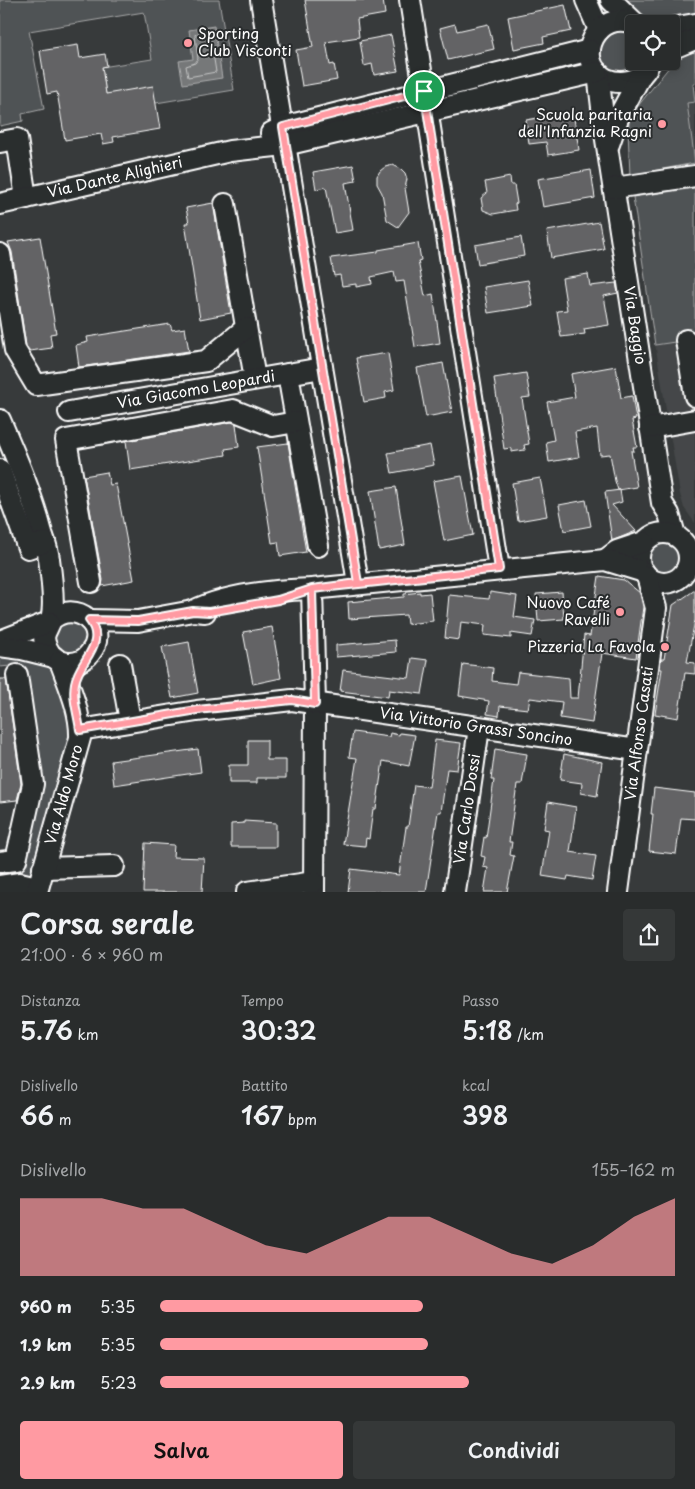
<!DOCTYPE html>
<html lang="it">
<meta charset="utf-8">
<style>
body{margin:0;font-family:"Playpen Sans",sans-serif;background:#353838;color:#f1f3f6;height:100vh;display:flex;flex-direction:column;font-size:19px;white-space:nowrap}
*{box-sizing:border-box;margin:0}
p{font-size:16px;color:#a5a7a9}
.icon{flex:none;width:28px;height:28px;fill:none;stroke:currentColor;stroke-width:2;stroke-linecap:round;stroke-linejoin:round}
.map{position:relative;height:892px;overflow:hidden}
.sheet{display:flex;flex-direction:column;background:#292c2c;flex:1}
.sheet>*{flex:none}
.controls{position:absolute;left:625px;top:15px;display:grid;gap:10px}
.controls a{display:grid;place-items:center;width:55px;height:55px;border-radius:5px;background:#292c2c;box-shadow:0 2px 12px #0003,0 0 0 1px #454848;font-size:25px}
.pin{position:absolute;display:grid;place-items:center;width:42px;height:42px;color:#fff;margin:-21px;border:2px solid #fff;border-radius:50%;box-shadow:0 1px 5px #0007}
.round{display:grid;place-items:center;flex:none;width:52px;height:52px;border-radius:5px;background:#353838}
.summary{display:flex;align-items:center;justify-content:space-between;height:85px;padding:0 20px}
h1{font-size:28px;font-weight:600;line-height:38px}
.metrics{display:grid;grid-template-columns:repeat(3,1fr);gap:8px;height:85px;padding:5px 20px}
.metrics div{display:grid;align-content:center}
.metrics b{font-size:25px;font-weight:600}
.metrics small{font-size:14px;font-weight:400}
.metrics p{font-size:14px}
.chart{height:140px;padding:10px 20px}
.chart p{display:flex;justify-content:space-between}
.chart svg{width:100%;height:90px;margin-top:5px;fill:#ff9aa2;opacity:.7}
.action{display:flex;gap:10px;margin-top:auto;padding:10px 20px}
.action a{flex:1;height:58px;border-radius:5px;background:#ff9aa2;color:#111;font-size:20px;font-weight:600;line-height:58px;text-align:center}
.action a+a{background:#353838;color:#f1f3f6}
ul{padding:0 20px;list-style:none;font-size:16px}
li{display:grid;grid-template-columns:80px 60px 1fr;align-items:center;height:38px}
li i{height:12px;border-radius:6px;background:#ff9aa2}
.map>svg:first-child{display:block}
</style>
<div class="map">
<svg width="695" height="892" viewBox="0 0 695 892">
<rect width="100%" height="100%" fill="#373a3b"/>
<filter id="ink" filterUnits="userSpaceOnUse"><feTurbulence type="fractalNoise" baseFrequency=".02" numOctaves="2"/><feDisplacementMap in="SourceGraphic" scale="10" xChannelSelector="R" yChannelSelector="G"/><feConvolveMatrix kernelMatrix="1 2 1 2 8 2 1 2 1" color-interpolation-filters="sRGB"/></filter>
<g filter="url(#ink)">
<path fill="#444748" d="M695 52V523L684 508 680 494 646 289 631 186 628 131Z"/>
<path fill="#505354" stroke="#a8a9aa" d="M0 0H219L234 90 156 103 106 94 102 67 152 59 144 12 29 31 44 109 22 114 23 121 0 126Z
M619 0H695V17C685 19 674 24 664 23 648 23 632 9 619 0Z
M621 29 634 33V61H642L628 74 608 71C592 51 596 37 621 29Z
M695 52V84H693L695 102 687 103 695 163 630 175 628 131 630 116 678 56Z
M695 188V339L655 345 633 197Z
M646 557a17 17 0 1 1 34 0a17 17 0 1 1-34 0Z
M61 622H77C92 637 88 651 67 654L54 645V630Z
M0 655 36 657 53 669 63 680 73 730 35 875 0 880V867L26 862 39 784 21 665 0 667Z"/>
<path fill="#767879" stroke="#adaeaf" d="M214 26 222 78 183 84 179 61 193 59 189 30Z"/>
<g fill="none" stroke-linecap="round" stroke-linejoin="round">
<path stroke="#c8c9c9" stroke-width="1" d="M208 32 210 34 216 72 188 77 186 66 195 63 198 59 195 35Z"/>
</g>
<path fill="#636465" stroke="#fff" d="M305 0H383L385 14 357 19 359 37 326 42 330 65 334 64 337 80 302 86 296 50 313 47Z
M565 5 571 31 543 37 544 43 514 49 508 17Z
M455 24 457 31 488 24 494 49 448 60 440 28Z
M391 35 398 71 374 75 372 64 364 66 360 41Z
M78 45 80 58 105 54 107 66 102 67 106 94 153 86 160 129 113 137 114 142 103 144 101 134 65 140 57 92 47 94 40 51Z
M573 112 579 150 548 155 546 142 529 144 526 120Z
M353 165 356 181 345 183 353 230 335 233 326 187 316 189 313 172Z
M393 165 401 169 405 173 407 179 405 188 409 212 398 227 387 220 382 193 377 184V176L380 171 385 167Z
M591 170 595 198 543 207 538 179Z
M510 177 511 185H514L517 203 515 204 516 210 493 214 483 210 481 198 487 193 485 182Z
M213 203 231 313 200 319 185 223H189L186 208Z
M599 222 604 249 551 258 547 231Z
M40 237 56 333 50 334 52 348 30 351 26 346 12 252 8 242Z
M521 237 524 256 478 264 475 245Z
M418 243 421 260 418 261 425 296 433 294 440 343 415 347 404 281 396 282 394 272 371 277 372 284 356 287V284L342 286 340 275 334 276 331 258 378 252V250Z
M588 274 590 286 616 283 618 293 604 296 609 325 584 329 585 334 561 337 557 311 567 310 562 278Z
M528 280 533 306 488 313 484 287Z
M170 324 172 330 185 328 189 351 79 367 76 345 88 342 87 337Z
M388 353 394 390 385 392 386 398 364 402 356 358Z
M443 363 452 412 426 417 417 368Z
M616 366 621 398 632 396 636 419 632 420 637 447H633L634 451H631L637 487 618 490 615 481 610 454 600 455 597 428 575 432 579 457 549 462 546 442 554 440 547 402 575 397 571 374Z
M526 373 530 397 522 398 529 444 524 445 525 450 511 452V448L504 449 494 378Z
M232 422 236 424 239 447 225 449 226 455 130 470 126 441Z
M288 443 306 552 280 556 278 542 272 543 257 447Z
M430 445 434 465 392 473 388 453Z
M107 472 110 485 116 484 134 580 102 586 103 580 84 476Z
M462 476 473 535 444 541 433 481Z
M540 478 547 516 518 521 512 483Z
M396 487 405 545 379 550 370 491Z
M620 490 622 502 612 505 636 531 612 541 605 492Z
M586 500 591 526 564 531 559 505Z
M599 576 624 580 640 593 643 607 636 658 602 653 592 723 560 718 562 702 530 698 528 709 500 706 499 716 487 714 489 701 459 696 463 664 493 668 492 681 516 684 518 672 569 678 570 698H578L584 635 590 636Z
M695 590V620L687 662 695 663V674L685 673 678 718 655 714 662 669H660L661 659H664L673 605Z
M420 592V594L430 593 433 621 407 624 406 615 349 619 348 602 404 597V594Z
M490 592 517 596 514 617 535 620 532 636 511 633V638L484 635 485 625 461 622 459 640 445 638 449 595 489 599Z
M562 592 564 619 538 621 536 594Z
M272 627 281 678 253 684 243 632Z
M395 640 396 652 336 657V645Z
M189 642 198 693 172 698 162 647Z
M412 658 428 660 422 694 389 690 388 697 340 691 343 670 409 678Z
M0 679H6L21 784 17 800 0 802Z
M353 732 389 737 390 733 399 735 400 733 415 735 409 766 383 761 376 809H373L369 839 366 838 365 846 343 844 357 758 349 757Z
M248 740H267V760H286V778H257V783H229V765H248Z
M435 740 461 743 457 770 447 769 441 812H438L426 892H348L351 869 399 875 406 827H408L414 785 429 787Z
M198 749 201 772 114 785 111 761Z
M495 749 527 754 522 784H517L509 842H512L510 855 514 856 507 892H484L488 868 483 867 485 857 481 856 484 837 486 838 494 780H491Z
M564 754 602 762 597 796 581 793 582 783 560 780Z
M654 788 695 793V819L681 818 676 854 649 851 653 814H651Z
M548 802 576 807 570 852 596 856 592 880 568 876 567 880 542 876 549 830 544 829Z
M244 821 276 823V847H231V824L244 823Z
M145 843 174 845 173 857 204 858 202 892H143Z"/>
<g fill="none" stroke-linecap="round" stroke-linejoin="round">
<defs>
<g id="minor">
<path d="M261 0 358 583"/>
<path d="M410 0 499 569"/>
<path d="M586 0 599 30"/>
<path d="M611 0 636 24"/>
<path d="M635 24C598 7 571 60 606 79 613 82 621 83 629 81 639 79 647 71 650 61"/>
<path d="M671 28 695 24"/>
<path d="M671 49 695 39"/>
<path id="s1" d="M598 73 605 133 662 503 669 514 675 535"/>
<path d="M271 133 283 127 590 50"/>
<path d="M0 142 17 139 26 198"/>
<path d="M609 144 618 118 641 75"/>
<path d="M614 188 695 176"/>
<path id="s2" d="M0 204 230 151 285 145 597 72"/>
<path d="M225 204 255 379"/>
<path d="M0 254 15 350 36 385 206 361 246 328"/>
<path d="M686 340 695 396"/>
<path d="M288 374 318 546"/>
<path id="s3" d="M69 412 322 368"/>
<path d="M0 420C16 457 32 494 42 533 45 542 48 550 49 559 51 573 55 606 51 619 48 631 40 634 47 648 55 666 79 668 90 653 111 628 76 598 51 620"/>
<path d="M650 428 695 420"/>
<path d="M0 470 28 548 45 542"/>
<circle cx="664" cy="558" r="25"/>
<path d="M605 560 617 551 644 542"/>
<path d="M91 582 66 440 233 410 273 426 296 422"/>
<path d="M312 589 315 704 314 892"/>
<path d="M193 611C227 594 275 590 312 589L605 560 644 572"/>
<path d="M89 620 138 621 193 611 205 612"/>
<path d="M0 641 49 622"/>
<path d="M0 646 22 649 54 657"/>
<path d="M120 664 130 721"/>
<path id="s4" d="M80 730 197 711 292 700 637 750"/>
<path d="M0 862 16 860 33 784 17 675"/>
<path d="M43 868 114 866"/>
<path d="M0 886 20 883 37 887"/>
<path id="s5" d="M37 892 80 738C81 712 69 686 60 661"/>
<path d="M247 892 314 882"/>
<path id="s6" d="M455 892 479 728"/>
<path id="s7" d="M618 892 656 608 647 576"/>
</g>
</defs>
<use href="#minor" stroke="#fff" stroke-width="24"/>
<use href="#minor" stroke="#2a2d2e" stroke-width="20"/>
</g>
</g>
<g fill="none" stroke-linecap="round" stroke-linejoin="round" filter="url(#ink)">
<defs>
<path id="route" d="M424 91 283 127 358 583 312 589 278 600 209 612 193 611 138 621 89 620C108 644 79 660 75 683 72 699 78 714 80 730L197 710 292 700 315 704 312 589 499 569 424 91"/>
</defs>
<use href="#route" stroke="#fff" stroke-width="10"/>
<use href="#route" stroke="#ff9aa2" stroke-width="6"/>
</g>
<g fill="#ff9aa2" stroke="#2a2d2e" stroke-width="2">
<circle cx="188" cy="43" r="5"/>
<circle cx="662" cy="124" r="5"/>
<circle cx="620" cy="612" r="5"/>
<circle cx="665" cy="647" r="5"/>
</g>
<g text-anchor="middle" stroke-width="4" stroke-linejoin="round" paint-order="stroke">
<g font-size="15" fill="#fff" stroke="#2a2d2e" text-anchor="end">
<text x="198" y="39" text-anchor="start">Sporting<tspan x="198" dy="17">Club Visconti</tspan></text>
<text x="652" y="120">Scuola paritaria<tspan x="652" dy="17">dell'Infanzia Ragni</tspan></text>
<text x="610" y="608">Nuovo Café<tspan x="610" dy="17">Ravelli</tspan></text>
<text x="655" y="652">Pizzeria La Favola</text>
</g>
<g font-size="15" fill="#fff" stroke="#2a2d2e">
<text dy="5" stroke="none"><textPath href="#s2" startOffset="118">Via Dante Alighieri</textPath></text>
<text dy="5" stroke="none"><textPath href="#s1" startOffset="255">Via Baggio</textPath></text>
<text dy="5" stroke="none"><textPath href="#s3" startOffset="129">Via Giacomo Leopardi</textPath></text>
<text dy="5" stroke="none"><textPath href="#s4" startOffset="400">Via Vittorio Grassi Soncino</textPath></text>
<text dy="5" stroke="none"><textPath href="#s7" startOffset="160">Via Alfonso Casati</textPath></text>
<text dy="5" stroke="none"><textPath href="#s5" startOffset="101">Via Aldo Moro</textPath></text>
<text dy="5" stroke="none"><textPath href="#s6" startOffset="84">Via Carlo Dossi</textPath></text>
</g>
</g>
</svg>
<div class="controls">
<a><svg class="icon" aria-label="locate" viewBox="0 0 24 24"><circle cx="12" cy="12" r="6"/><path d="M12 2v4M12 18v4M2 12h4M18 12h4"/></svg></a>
</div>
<div class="pin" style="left:424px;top:91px;background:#1e9e55"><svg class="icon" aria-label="arrive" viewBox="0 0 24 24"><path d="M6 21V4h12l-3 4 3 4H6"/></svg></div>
</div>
<section class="sheet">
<div class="summary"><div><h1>Corsa serale</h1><p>21:00 · 6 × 960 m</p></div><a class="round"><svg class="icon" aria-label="share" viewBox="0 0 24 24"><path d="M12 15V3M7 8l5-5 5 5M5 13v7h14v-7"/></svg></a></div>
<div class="metrics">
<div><p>Distanza</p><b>5.76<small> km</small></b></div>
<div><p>Tempo</p><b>30:32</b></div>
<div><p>Passo</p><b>5:18<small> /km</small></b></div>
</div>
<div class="metrics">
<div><p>Dislivello</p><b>66<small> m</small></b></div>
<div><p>Battito</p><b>167<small> bpm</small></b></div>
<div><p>kcal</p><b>398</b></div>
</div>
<div class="chart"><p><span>Dislivello</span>155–162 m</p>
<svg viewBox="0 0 160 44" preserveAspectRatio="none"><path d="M0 44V6L10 6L20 6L30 11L40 11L50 20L60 29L70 33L80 24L90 15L100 15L110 24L120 33L130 38L140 29L150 15L160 6V44z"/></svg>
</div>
<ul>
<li><b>960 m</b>5:35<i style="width:51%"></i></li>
<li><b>1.9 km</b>5:35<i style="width:52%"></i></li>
<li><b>2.9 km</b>5:23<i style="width:60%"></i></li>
</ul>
<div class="action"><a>Salva</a><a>Condividi</a></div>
</section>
